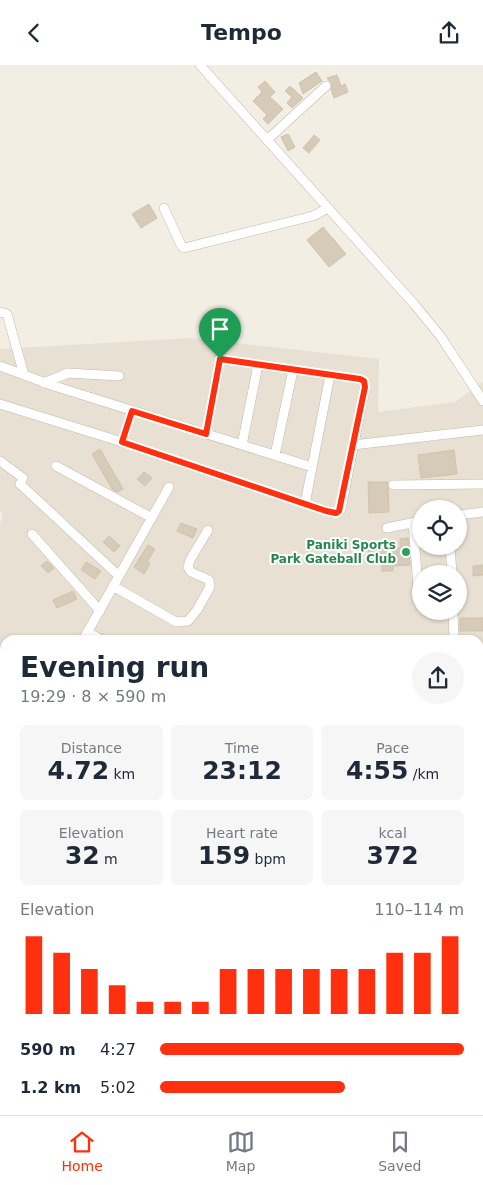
<!DOCTYPE html>
<meta charset="utf-8">
<style>
body{margin:0;font-family:"DejaVu Sans",sans-serif;background:#f6f6f7;color:#1f2937;height:100vh;display:flex;flex-direction:column;font-size:19px;white-space:nowrap}
*{box-sizing:border-box;margin:0}
p{font-size:16px;color:#747a83}
.icon{flex:none;width:28px;height:28px;fill:none;stroke:currentColor;stroke-width:2;stroke-linecap:round;stroke-linejoin:round}
.map{position:relative;flex:1;overflow:hidden}
.side{position:absolute;left:0px;top:570px;width:484px;height:480px;display:flex;flex-direction:column;background:#fff;border-radius:15px 15px 0 0;box-shadow:0 1px 4px #0004}
.side>*{flex:none}
.buttons{position:absolute;left:412px;top:435px;display:grid;gap:10px}
.buttons a{display:grid;place-items:center;width:55px;height:55px;border-radius:50%;background:#fff;box-shadow:0 1px 4px #0004;font-size:25px}
.pin{position:absolute;display:grid;place-items:center;width:42px;height:42px;color:#fff;margin:-51px -21px;border-radius:50% 50% 50% 0;rotate:-45deg;box-shadow:0 0 5px #0007}
.pin .icon{rotate:45deg}
.round{display:grid;place-items:center;flex:none;width:52px;height:52px;border-radius:26px;background:#f6f6f7}
.head{display:flex;align-items:center;justify-content:space-between;height:85px;padding:0 20px}
h1{font-size:28px;font-weight:700;line-height:38px}
.figures{display:grid;grid-template-columns:repeat(3,1fr);gap:8px;height:85px;padding:5px 20px}
.figures div{display:grid;align-content:center;border-radius:8px;background:#f6f6f7;text-align:center}
.figures b{font-size:25px;font-weight:700}
.figures small{font-size:14px;font-weight:400}
.figures p{font-size:14px}
.chart{height:140px;padding:10px 20px}
.chart p{display:flex;justify-content:space-between}
.chart svg{width:100%;height:90px;margin-top:5px;stroke:#ff300f;stroke-width:6}
ul{padding:0 20px;list-style:none;font-size:16px}
li{display:grid;grid-template-columns:80px 60px 1fr;align-items:center;height:38px}
li i{height:12px;border-radius:6px;background:#ff300f}
header{display:flex;justify-content:space-between;align-items:center;height:65px;padding:0 20px;background:#fff;font-size:22px;font-weight:700}
.tabs{display:flex;justify-content:space-around;align-items:center;height:70px;border-top:1px solid #e0e1e3;background:#fff;font-size:14px;color:#747a83}
.tabs a{display:grid;justify-items:center;gap:2px}
.tabs .on{color:#ff300f}
.map>svg:first-child{display:block}
</style>
<header><svg class="icon" aria-label="back" viewBox="0 0 24 24"><path d="M15 5l-7 7 7 7"/></svg>Tempo<svg class="icon" aria-label="share" viewBox="0 0 24 24"><path d="M12 15V3M7 8l5-5 5 5M5 13v7h14v-7"/></svg></header>
<div class="map">
<svg width="483" height="1050" viewBox="0 0 483 1050">
<rect width="100%" height="100%" fill="#f3eee4"/>
<path fill="#e8e0d2" fill-rule="evenodd" d="M192 273 379 294 378 347 455 337 483 317V928L479 927V575H5V824L0 822V459L3 449 0 446V284ZM421 444H459V481H421ZM421 509H459V546H421Z"/>
<path fill="#ceebaa" d="M5 1035V1045H115L117 1050H0V1039Z"/>
<g fill="none" stroke-linecap="round" stroke-linejoin="round">
<path stroke="#9bd2f5" stroke-width="2.5" d="M0 831 5 830
M479 972 483 973"/>
</g>
<path fill="#d6cab9" stroke="#d1c2ab" d="M316 7 322 16 303 29 299 18Z
M337 10 341 21 345 19 348 27 334 33 331 24 332 19 327 13Z
M265 16 275 27 270 32 283 44 268 59 263 54 267 50 253 36 262 27 258 22Z
M290 21 303 33 292 43 287 38 292 32 285 26Z
M288 69 295 82 288 86 281 72Z
M314 70 320 75 309 88 303 83Z
M149 139 157 153 141 163 132 149Z
M323 162 346 189 329 202 307 175Z
M100 384 123 424 117 427 112 424 92 389Z
M454 385 457 409 421 413 418 390Z
M144 407 152 413 145 421 137 414Z
M368 417H388L389 447 369 448Z
M181 458 197 464 193 473 177 466Z
M109 471 120 481 114 487 103 477Z
M408 473 410 500 393 501V506H382V495L369 496 368 481 381 480 382 484 400 483V474Z
M148 480 155 484 147 497 150 499 144 509 134 502Z
M47 496 54 503 48 508 41 501Z
M86 497 101 506 95 514 81 505Z
M483 500V510L473 511V501Z
M73 526 77 534 57 543 53 535Z
M460 553H483V566H460Z"/>
<g fill="none" stroke-linecap="round" stroke-linejoin="round">
<defs>
<path id="minor" d="M200 0 414 239 441 272 483 336
M268 74 326 21
M164 143 181 180 184 183 313 151 328 143
M0 247 7 249 24 310
M0 301 51 320 312 402
M44 318 68 308 119 311
M0 339 122 377 326 446 336 448 341 444 365 322 363 316 360 314 220 294 206 369
M122 377 132 346
M242 380 258 300
M353 380 483 365
M275 390 293 305
M0 396 23 413 20 419 119 511
M56 401 152 453
M393 420 483 419
M305 439 330 310
M459 450 483 447
M413 458 419 535 421 538
M387 463 421 456
M32 469 100 546
M450 481 452 509
M113 521 176 557 188 556 197 545 210 522 209 515 191 507 188 502 190 495 208 465
M453 546 454 575
M87 567 102 575
M83 575 169 422
M479 627 483 628
M0 667 5 668
M0 718 5 710
M479 719 483 718
M479 753 483 736
M479 786 483 787
M479 847 483 848
M400 1050 402 1045
M412 1050 413 1045"/>
</defs>
<use href="#minor" stroke="#c2b9a9" stroke-width="10"/>
<use href="#minor" stroke="#fff" stroke-width="9"/>
</g>
<g fill="none" stroke-linecap="round" stroke-linejoin="round">
<defs>
<path id="route" d="M220 294 360 314 364 316 365 322 339 446 336 448 326 446 122 377 132 346 206 369Z"/>
</defs>
<use href="#route" stroke="#fff" stroke-width="10"/>
<use href="#route" stroke="#ff300f" stroke-width="6"/>
</g>
<circle fill="#2e9e5b" stroke="#fff" stroke-width="2" cx="406" cy="487" r="5"/>
<g text-anchor="middle" stroke-width="4" stroke-linejoin="round" paint-order="stroke">
<g font-size="12" font-weight="bold" fill="#27864d" stroke="#fff" text-anchor="end">
<text x="396" y="484">Paniki Sports<tspan x="396" dy="14">Park Gateball Club</tspan></text>
</g>
</g>
</svg>
<div class="buttons">
<a><svg class="icon" aria-label="locate" viewBox="0 0 24 24"><circle cx="12" cy="12" r="6"/><path d="M12 2v4M12 18v4M2 12h4M18 12h4"/></svg></a>
<a><svg class="icon" aria-label="layers" viewBox="0 0 24 24"><path d="M12 4l9 5-9 5-9-5zM3 14l9 5 9-5"/></svg></a>
</div>
<div class="pin" style="left:220px;top:294px;background:#1e9e55"><svg class="icon" aria-label="arrive" viewBox="0 0 24 24"><path d="M6 21V4h12l-3 4 3 4H6"/></svg></div>
<section class="side">
<div class="head"><div><h1>Evening run</h1><p>19:29 · 8 × 590 m</p></div><a class="round"><svg class="icon" aria-label="share" viewBox="0 0 24 24"><path d="M12 15V3M7 8l5-5 5 5M5 13v7h14v-7"/></svg></a></div>
<div class="figures">
<div><p>Distance</p><b>4.72<small> km</small></b></div>
<div><p>Time</p><b>23:12</b></div>
<div><p>Pace</p><b>4:55<small> /km</small></b></div>
</div>
<div class="figures">
<div><p>Elevation</p><b>32<small> m</small></b></div>
<div><p>Heart rate</p><b>159<small> bpm</small></b></div>
<div><p>kcal</p><b>372</b></div>
</div>
<div class="chart"><p><span>Elevation</span>110–114 m</p>
<svg viewBox="0 0 160 44" preserveAspectRatio="none"><path d="M5 44V6M15 44V14M25 44V22M35 44V30M45 44V38M55 44V38M65 44V38M75 44V22M85 44V22M95 44V22M105 44V22M115 44V22M125 44V22M135 44V14M145 44V14M155 44V6"/></svg>
</div>
<ul>
<li><b>590 m</b>4:27<i style="width:100%"></i></li>
<li><b>1.2 km</b>5:02<i style="width:61%"></i></li>
</ul>
</section>
</div>
<nav class="tabs">
<a class="on"><svg class="icon" aria-label="home" viewBox="0 0 24 24"><path d="M3 11l9-7 9 7M6 9v11h12V9"/></svg>Home</a>
<a><svg class="icon" aria-label="map" viewBox="0 0 24 24"><path d="M3 6l6-2 6 2 6-2v14l-6 2-6-2-6 2zM9 4v14M15 6v14"/></svg>Map</a>
<a><svg class="icon" aria-label="saved" viewBox="0 0 24 24"><path d="M7 4h10v16l-5-4-5 4z"/></svg>Saved</a>
</nav>
